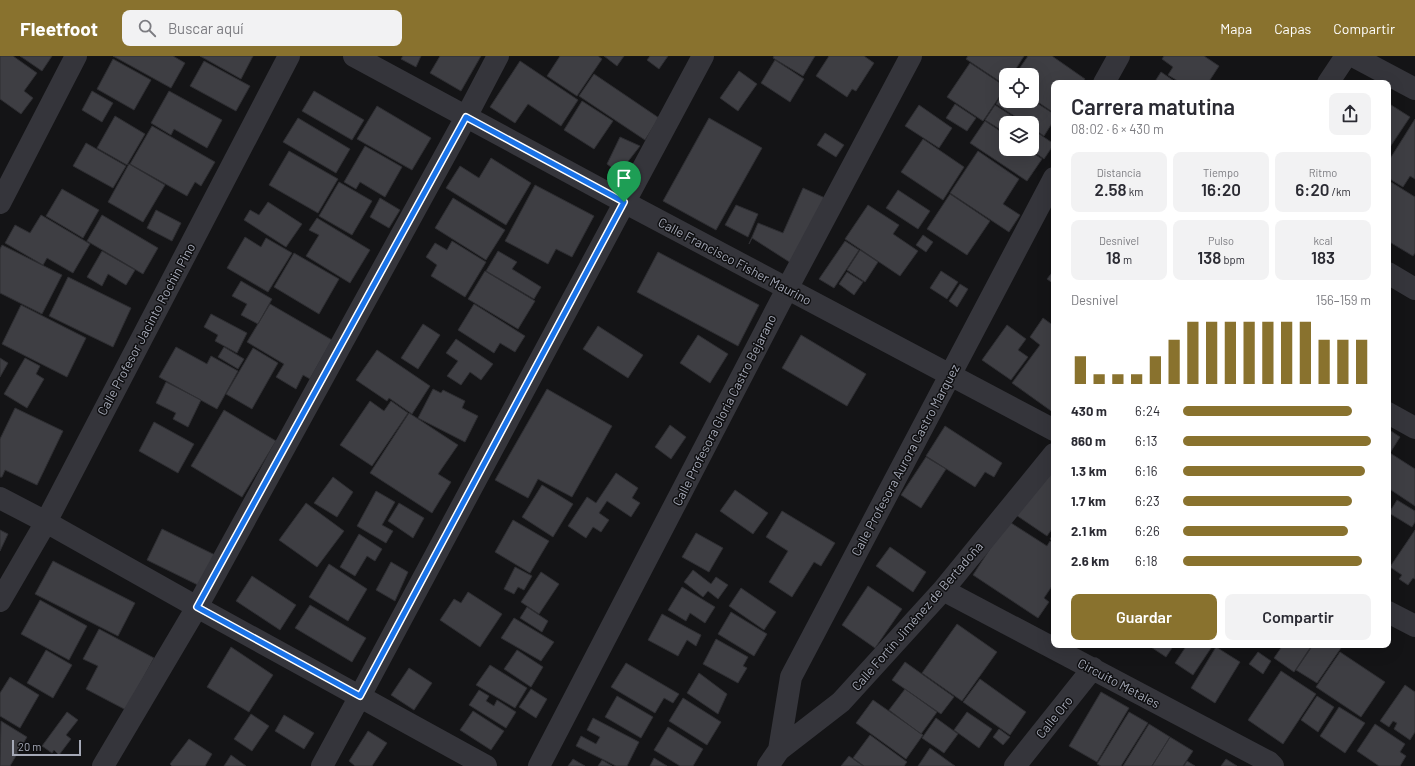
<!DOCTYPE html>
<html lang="es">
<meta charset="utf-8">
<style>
body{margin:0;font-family:Barlow,sans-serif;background:#f2f2f3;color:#2b2b33;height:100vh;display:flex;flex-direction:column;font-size:15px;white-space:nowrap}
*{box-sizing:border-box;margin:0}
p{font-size:13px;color:#7c7c81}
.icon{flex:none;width:22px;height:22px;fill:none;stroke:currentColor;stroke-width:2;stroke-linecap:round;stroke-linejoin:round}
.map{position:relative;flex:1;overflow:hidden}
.side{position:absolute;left:1051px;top:24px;width:340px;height:568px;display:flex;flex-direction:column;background:#fff;border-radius:8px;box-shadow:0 4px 16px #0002}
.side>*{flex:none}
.controls{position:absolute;left:999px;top:12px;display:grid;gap:8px}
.controls a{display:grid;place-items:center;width:40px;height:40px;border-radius:8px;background:#fff;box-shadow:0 4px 16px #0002;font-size:20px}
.scale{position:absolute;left:12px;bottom:10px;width:69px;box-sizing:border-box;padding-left:4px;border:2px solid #a5a9b7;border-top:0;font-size:11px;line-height:14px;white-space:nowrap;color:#a5a9b7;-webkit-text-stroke:3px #0f0f11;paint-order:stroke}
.pin{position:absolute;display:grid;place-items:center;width:34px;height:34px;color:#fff;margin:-41px -17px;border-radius:50% 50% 50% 0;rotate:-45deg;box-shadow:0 0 4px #0007}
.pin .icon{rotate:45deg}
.round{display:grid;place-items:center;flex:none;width:42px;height:42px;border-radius:8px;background:#f2f2f3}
.overview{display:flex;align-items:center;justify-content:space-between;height:68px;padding:0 20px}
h1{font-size:22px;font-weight:600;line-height:30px}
.figures{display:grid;grid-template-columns:repeat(3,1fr);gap:6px;height:68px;padding:4px 20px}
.figures div{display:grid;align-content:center;border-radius:8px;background:#f2f2f3;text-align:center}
.figures b{font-size:17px;font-weight:600}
.figures small{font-size:11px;font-weight:400}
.figures p{font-size:11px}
.chart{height:112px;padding:8px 20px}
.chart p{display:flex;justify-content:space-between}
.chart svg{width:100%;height:72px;margin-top:4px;stroke:#89722e;stroke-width:6}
.primary-button{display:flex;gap:8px;margin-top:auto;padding:8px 20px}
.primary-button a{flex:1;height:46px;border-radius:8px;background:#89722e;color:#fff;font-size:16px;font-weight:600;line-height:46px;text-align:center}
.primary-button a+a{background:#f2f2f3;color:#2b2b33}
ul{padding:0 20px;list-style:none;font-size:13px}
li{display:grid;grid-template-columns:64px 48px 1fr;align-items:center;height:30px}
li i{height:10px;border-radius:5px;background:#89722e}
header{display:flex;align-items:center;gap:24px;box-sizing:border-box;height:56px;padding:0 20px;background:#89722e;color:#fff}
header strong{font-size:19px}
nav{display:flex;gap:22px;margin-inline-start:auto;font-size:14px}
.search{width:280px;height:36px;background:#f2f2f3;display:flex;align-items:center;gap:10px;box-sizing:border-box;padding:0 14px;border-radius:8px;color:#7c7c81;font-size:15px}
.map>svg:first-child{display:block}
</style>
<header>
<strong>Fleetfoot</strong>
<div class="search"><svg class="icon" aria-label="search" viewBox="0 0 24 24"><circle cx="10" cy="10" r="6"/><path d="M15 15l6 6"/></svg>Buscar aquí</div>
<nav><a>Mapa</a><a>Capas</a><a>Compartir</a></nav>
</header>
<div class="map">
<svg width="1415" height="710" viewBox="0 0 1415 710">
<rect width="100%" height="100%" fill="#141416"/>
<path fill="#3e3e43" stroke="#2e2e32" d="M0 0H13L37 17 24 35 33 42 21 58 0 43Z
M20 0H52L42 15Z
M113 0H173L185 7 171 32Z
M200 0H253L241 23Z
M403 0H421L416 11 401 3Z
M440 0H481L461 35 430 17Z
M560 0H598L602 3 577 40 547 20Z
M604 0H624L617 10Z
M650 0H668L659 13 647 4Z
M774 0H815L803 20 773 2Z
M829 0H864L874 7 856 35 852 33 847 41 816 20Z
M968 0H1024L1012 19H1006L1005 29 966 3Z
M1028 0H1052L1085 23 1082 27H1054V57L1032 42V19H1015Z
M1164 0H1204L1219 10 1208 27H1181L1168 19 1173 11 1162 3Z
M113 3 151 24 134 54 97 33Z
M775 4 804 23 790 46 761 27Z
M204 5 250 30 236 55 190 30Z
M520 5 578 44 561 70 528 48 515 67 490 51Z
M970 7 1006 31 983 65 947 41Z
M739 15 757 28 738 55 720 42Z
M1161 16 1177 27H1154Z
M594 18 659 62 645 84 579 40Z
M1006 32V45H1032V44L1054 58V64L1044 80 1032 72V67H1025L996 48Z
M92 35 113 47 102 66 82 54Z
M169 35 222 64 207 92 174 73 171 79 151 67Z
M314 35 364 64 352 84 302 55Z
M582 45 613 65 594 93 564 74Z
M1388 47 1410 61 1388 94Z
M955 48 976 62 967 75 946 62Z
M919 49 952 72 939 92 905 70Z
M995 49 1023 67H1006V77L985 64Z
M377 50 431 82 412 114 357 83Z
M115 60 145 78 127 109 97 92Z
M298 62 350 93 336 117 283 86Z
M709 62 762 92 716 174 663 145Z
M1415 63V123L1410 120 1403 131 1388 122V106Z
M985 65 1006 79V93H1027L1042 103 1027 125 970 87Z
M152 70 215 106 201 130 195 126 187 140 130 108Z
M1032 73 1054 88 1044 103 1030 93H1032Z
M825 77 844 89 836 101 817 89Z
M620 81 640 90 619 117 607 108Z
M923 83 964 111 943 144 901 116Z
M86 87 126 110 113 132 73 110Z
M365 90 402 111 385 141 360 126 356 133 344 126Z
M289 95 338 123 318 157 269 129Z
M978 95 1019 123 1003 148 1020 159 1009 176 950 137Z
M491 102 531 127 506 169 446 132 460 110 479 122Z
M129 108 165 129 143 166 108 146Z
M339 126 372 145 352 179 319 160Z
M1391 126 1415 141V197L1413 200 1388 185V131Z
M535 129 594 160 572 201 556 193 548 208 505 185Z
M803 132 825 142 791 207 752 182 749 188 758 167 783 177Z
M62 133 99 154 83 182 46 160Z
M898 134 930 155 918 173 886 152Z
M950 138 990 165 967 199 927 173Z
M380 142 400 154 389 172 370 161Z
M453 142 505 174 486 204 435 172Z
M268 146 302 168 286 191 244 164 250 154 259 159Z
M736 149 758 158 748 181 725 169Z
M868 149 899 169 893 178 918 195 900 220 845 183Z
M156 154 181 167 172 185 147 172Z
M41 159 90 188 73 217 47 202 43 209 5 187 15 169 30 177Z
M102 159 158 192 143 218 87 185Z
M317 162 370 194 350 227 306 200 319 179 309 174Z
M923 179 933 186 926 196 916 189Z
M245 181 261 191 266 182 292 197 268 236 227 212Z
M452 185 486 206 465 241 431 220 437 209 426 201 435 187 447 194Z
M845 185 859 194 834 232 819 223Z
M2 189 62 219 42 258 0 237V193Z
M860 194 878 206 865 226 847 214Z
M102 195 135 214 126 229 108 218 102 230 87 221Z
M498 195 517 206 512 213 541 231 534 243 486 215Z
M658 196 759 249 738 290 637 236Z
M294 197 339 223 319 258 274 231Z
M1054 214V228L1047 223Z
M485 215 535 245 518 273 468 243Z
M941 215 958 226 947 243 930 232Z
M847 216 863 226 854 239 839 228Z
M68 221 131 252 113 291 49 260Z
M241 225 272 243 258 268 241 259 247 248 232 240Z
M960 228 968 233 957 251 949 245Z
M270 248 332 284 310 323 303 319 296 333 276 321 284 308 247 286Z
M474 248 525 280 515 296 500 287 494 297 458 274Z
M21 249 86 282 67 321 2 288Z
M211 258 247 277 237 297 215 285 218 279 204 271Z
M1043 262 1054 270V357L1012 327 1040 289 1030 281Z
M423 268 440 279 418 313 401 302Z
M1007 269 1026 283 1018 294 1028 301 1011 324 982 304Z
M598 270 643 299 628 322 583 293Z
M698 279 728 298 710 327 680 307Z
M801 279 866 318 847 350 782 312Z
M456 283 493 308 481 324 470 316 461 329 447 320 458 305 446 297Z
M176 291 207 308 211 300 238 315 217 353 159 321Z
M224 291 244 303 238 313 218 301Z
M253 292 278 307 252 353 226 338Z
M377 294 430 330 412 358 389 342 387 345 356 324Z
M0 302 8 307 0 321Z
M25 302 40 310 36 318 44 323 27 352 4 338Z
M166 326 201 344 188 371 173 363 176 357 156 347Z
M433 333 441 337 443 334 465 345 462 352 478 360 465 386 418 362Z
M547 333 612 370 572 441 538 423 528 442 495 424Z
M370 345 384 355 391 345 408 357 372 410 340 389Z
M15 352 63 375 37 429 5 414 2 421H0V383Z
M224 354 276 385 242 441 191 410Z
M409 357 458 389 438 418 451 426 432 457 370 417Z
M154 366 194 388 178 417 139 395Z
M670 369 686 381 671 403 655 391Z
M945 370 1002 407 994 421 985 416 975 431 926 400Z
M1388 373 1400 381 1390 397 1415 413V450L1388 432Z
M926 401 946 413 921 452 901 439Z
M1054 407V470L1047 480 1016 459Z
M616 417 638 432 632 442 640 447 631 461 607 445 599 457 609 464 601 476 593 471 586 482 568 470 587 441 596 447Z
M333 421 353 436 337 461 314 447Z
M542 429 573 448 553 481 522 461Z
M735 434 768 457 753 478 720 455Z
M376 435 395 446 382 469 393 475 386 487 357 470Z
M1397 444 1415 455V466L1412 471 1389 457Z
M306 447 344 475 317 511 279 484Z
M399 447 424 462 413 482 388 465Z
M782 455 835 487 821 510 814 506 792 541 769 526 788 495 766 481Z
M513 464 549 485 530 517 495 496Z
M1008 465 1047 490 1050 485 1054 488V527L1044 542 1049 546 1038 562 973 519Z
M162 473 217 500 202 531 147 504Z
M0 474 8 478 0 495Z
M1415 474V523L1413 522 1408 529 1399 523 1402 519 1390 511Z
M696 477 723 492 709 516 682 501Z
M1054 477V486L1050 483Z
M359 478 382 493 375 505 367 500 355 520 340 511Z
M890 491 926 516 913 536 876 510Z
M53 505 135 547 118 580 35 538Z
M391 506 408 516 395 545 376 534Z
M329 508 367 533 348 565 309 541Z
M515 511 532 520 524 534 518 531 514 538 504 533Z
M693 514 711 528 716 521 728 529 718 543 708 535 703 541 684 526Z
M541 516 559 528 539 558 521 546Z
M252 520 296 549 280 574 236 545Z
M868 530 902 553 875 592 842 569Z
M682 531 715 551 705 567 690 557 686 565 668 554Z
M741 532 776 556 764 574 729 550Z
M468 536 502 558 480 591 440 564 454 543 461 547Z
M40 544 87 570 69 604 21 578Z
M310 549 366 582 352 606 295 572Z
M527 551 548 565 542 576 520 562Z
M731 556 767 578 754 600 718 578Z
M662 558 701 579 696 590 687 584 678 600 648 584Z
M514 562 554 586 541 605 501 582Z
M957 568 997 596 962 645 922 617Z
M99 573 154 602 126 654 86 633 98 610 83 603Z
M716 583 748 601 743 610 747 612 738 627 703 608Z
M1148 589H1174L1166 601Z
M1187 589H1213L1193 619 1175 607Z
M1283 589H1312L1294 616 1274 602Z
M1313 589H1343L1317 627 1296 614Z
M231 591 273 619 249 656 207 631Z
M1216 591 1240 606 1215 647 1191 632Z
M46 594 72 609 53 642 27 627Z
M517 594 543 611 531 631 504 613Z
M1258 596 1271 605 1263 618 1249 608Z
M1340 596 1385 626 1361 661 1316 631Z
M905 606 954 641 941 658 892 624Z
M626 607 679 638 673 647 664 642 655 657 611 631Z
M490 609 527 632 515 652 476 629Z
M409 612 432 627 414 654 391 639Z
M1281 615 1316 638 1283 688 1248 664Z
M699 617 727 638 718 658 687 637Z
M10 621 39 639 20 672 0 660V637Z
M980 623 1026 656 1010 679 963 646Z
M1405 629 1415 636V676L1410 684 1394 673 1397 667 1393 665 1389 671 1380 665Z
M531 633 547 643 536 662 519 651Z
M905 633 937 656 921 678 889 654Z
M479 634 489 640 486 645 494 650 497 644 516 656 506 672 469 649Z
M1101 636 1129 652 1097 706 1069 690Z
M617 640 653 661 641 682 605 661Z
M1317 640 1334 651 1318 676 1301 664Z
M683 642 721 666 707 689 669 665Z
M873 644 923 679 906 703 856 667Z
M1339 651 1365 667 1345 697 1320 680Z
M473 655 504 675 491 694 460 674Z
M67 656 78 664 66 679 71 683 59 699 54 694 52 697 42 690Z
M967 656 992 673 979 692 954 674Z
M1129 656 1148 667 1121 710H1101L1097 708Z
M251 658 269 670 252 695 234 683Z
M284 659 314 677 304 693 275 675Z
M593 662 639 686 627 710H616L576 690 581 680 596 688 600 681 587 674Z
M936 662 958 678 944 697 922 682Z
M1 665 27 681 10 710H0Z
M1149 668 1170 681 1152 710H1123Z
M1375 668 1405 688 1400 696 1406 700 1400 710H1379L1357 695Z
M668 671 703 693 693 710H680L654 694Z
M999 673 1010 681 1003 689 993 681Z
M368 675 387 687 372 710H355L349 705Z
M870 679 907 706 904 710H864L853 702Z
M1170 681 1193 695 1183 710H1152Z
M189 683 212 698 205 710H172L170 708Z
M930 692 955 710H918Z
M231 699 246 710H224Z
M849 700 863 710H841Z
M654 702 667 710H650Z
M573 703 585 710H568Z
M1226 703 1237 710H1221Z
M602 704 612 710H598Z
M1187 705 1195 710H1184Z"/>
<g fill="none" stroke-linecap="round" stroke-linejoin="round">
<path stroke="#35353b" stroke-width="22" d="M354 0 624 146 1054 374
M1353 0 1415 33
M1104 27 1119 0
M1328 27 1346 0
M0 147 76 0
M1388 217 1415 233
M1388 357 1415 372
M0 442 46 466 197 551 486 710
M943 534 1269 706 1273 710
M0 545 46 466 289 0
M1388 556 1415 570
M779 694 791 621 1054 122
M103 710 197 551 466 61 498 0
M322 710 360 640 703 0
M539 710 787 233 911 0
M768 710 779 694 841 646 943 534 1054 398
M1015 710 1093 612"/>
</g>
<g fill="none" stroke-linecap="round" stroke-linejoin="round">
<defs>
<path id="route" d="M466 61 624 146 360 640 197 551Z"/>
</defs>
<use href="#route" stroke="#fff" stroke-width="8"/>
<use href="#route" stroke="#1a73e8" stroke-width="5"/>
</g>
<g text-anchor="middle" stroke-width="3" stroke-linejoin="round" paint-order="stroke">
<g font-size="13" fill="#a5a9b7" stroke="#0f0f11">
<text transform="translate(735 205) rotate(28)" y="5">Calle Francisco Fisher Maurino</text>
<text transform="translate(146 273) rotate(-62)" y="5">Calle Profesor Jacinto Rochin Pino</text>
<text transform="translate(724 354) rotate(-63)" y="5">Calle Profesora Gloria Castro Bejarano</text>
<text transform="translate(905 404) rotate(-62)" y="5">Calle Profesora Aurora Castro Marquez</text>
<text transform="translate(917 560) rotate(-49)" y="5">Calle Fortín Jiménez de Bertadoña</text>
<text transform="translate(1119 627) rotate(28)" y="5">Circuito Metales</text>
<text transform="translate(1054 661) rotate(-51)" y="5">Calle Oro</text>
</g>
</g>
</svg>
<div class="controls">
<a><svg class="icon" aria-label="locate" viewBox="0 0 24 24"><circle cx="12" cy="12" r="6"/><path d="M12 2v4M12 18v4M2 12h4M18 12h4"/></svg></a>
<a><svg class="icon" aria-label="layers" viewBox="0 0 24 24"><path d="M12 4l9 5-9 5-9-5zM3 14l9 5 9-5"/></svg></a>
</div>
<div class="scale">20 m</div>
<div class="pin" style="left:624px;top:146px;background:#1e9e55"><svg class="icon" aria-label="arrive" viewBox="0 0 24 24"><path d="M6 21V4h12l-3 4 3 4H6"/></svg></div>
<section class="side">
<div class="overview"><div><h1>Carrera matutina</h1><p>08:02 · 6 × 430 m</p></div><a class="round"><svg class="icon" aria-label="share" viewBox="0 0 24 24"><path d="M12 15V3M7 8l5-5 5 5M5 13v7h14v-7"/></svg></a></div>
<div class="figures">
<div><p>Distancia</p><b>2.58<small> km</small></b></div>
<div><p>Tiempo</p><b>16:20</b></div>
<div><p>Ritmo</p><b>6:20<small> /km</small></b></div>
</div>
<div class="figures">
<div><p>Desnivel</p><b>18<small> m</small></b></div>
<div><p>Pulso</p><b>138<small> bpm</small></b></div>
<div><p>kcal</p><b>183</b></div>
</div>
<div class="chart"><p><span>Desnivel</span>156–159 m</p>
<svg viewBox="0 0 160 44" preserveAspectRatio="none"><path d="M5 44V27M15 44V38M25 44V38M35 44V38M45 44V27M55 44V17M65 44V6M75 44V6M85 44V6M95 44V6M105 44V6M115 44V6M125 44V6M135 44V17M145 44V17M155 44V17"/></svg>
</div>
<ul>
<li><b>430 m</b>6:24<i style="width:90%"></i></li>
<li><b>860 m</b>6:13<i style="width:100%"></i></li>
<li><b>1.3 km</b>6:16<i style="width:97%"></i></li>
<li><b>1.7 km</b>6:23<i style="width:90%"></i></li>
<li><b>2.1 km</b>6:26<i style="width:88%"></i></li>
<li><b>2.6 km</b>6:18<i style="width:95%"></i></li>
</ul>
<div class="primary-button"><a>Guardar</a><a>Compartir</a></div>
</section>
</div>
